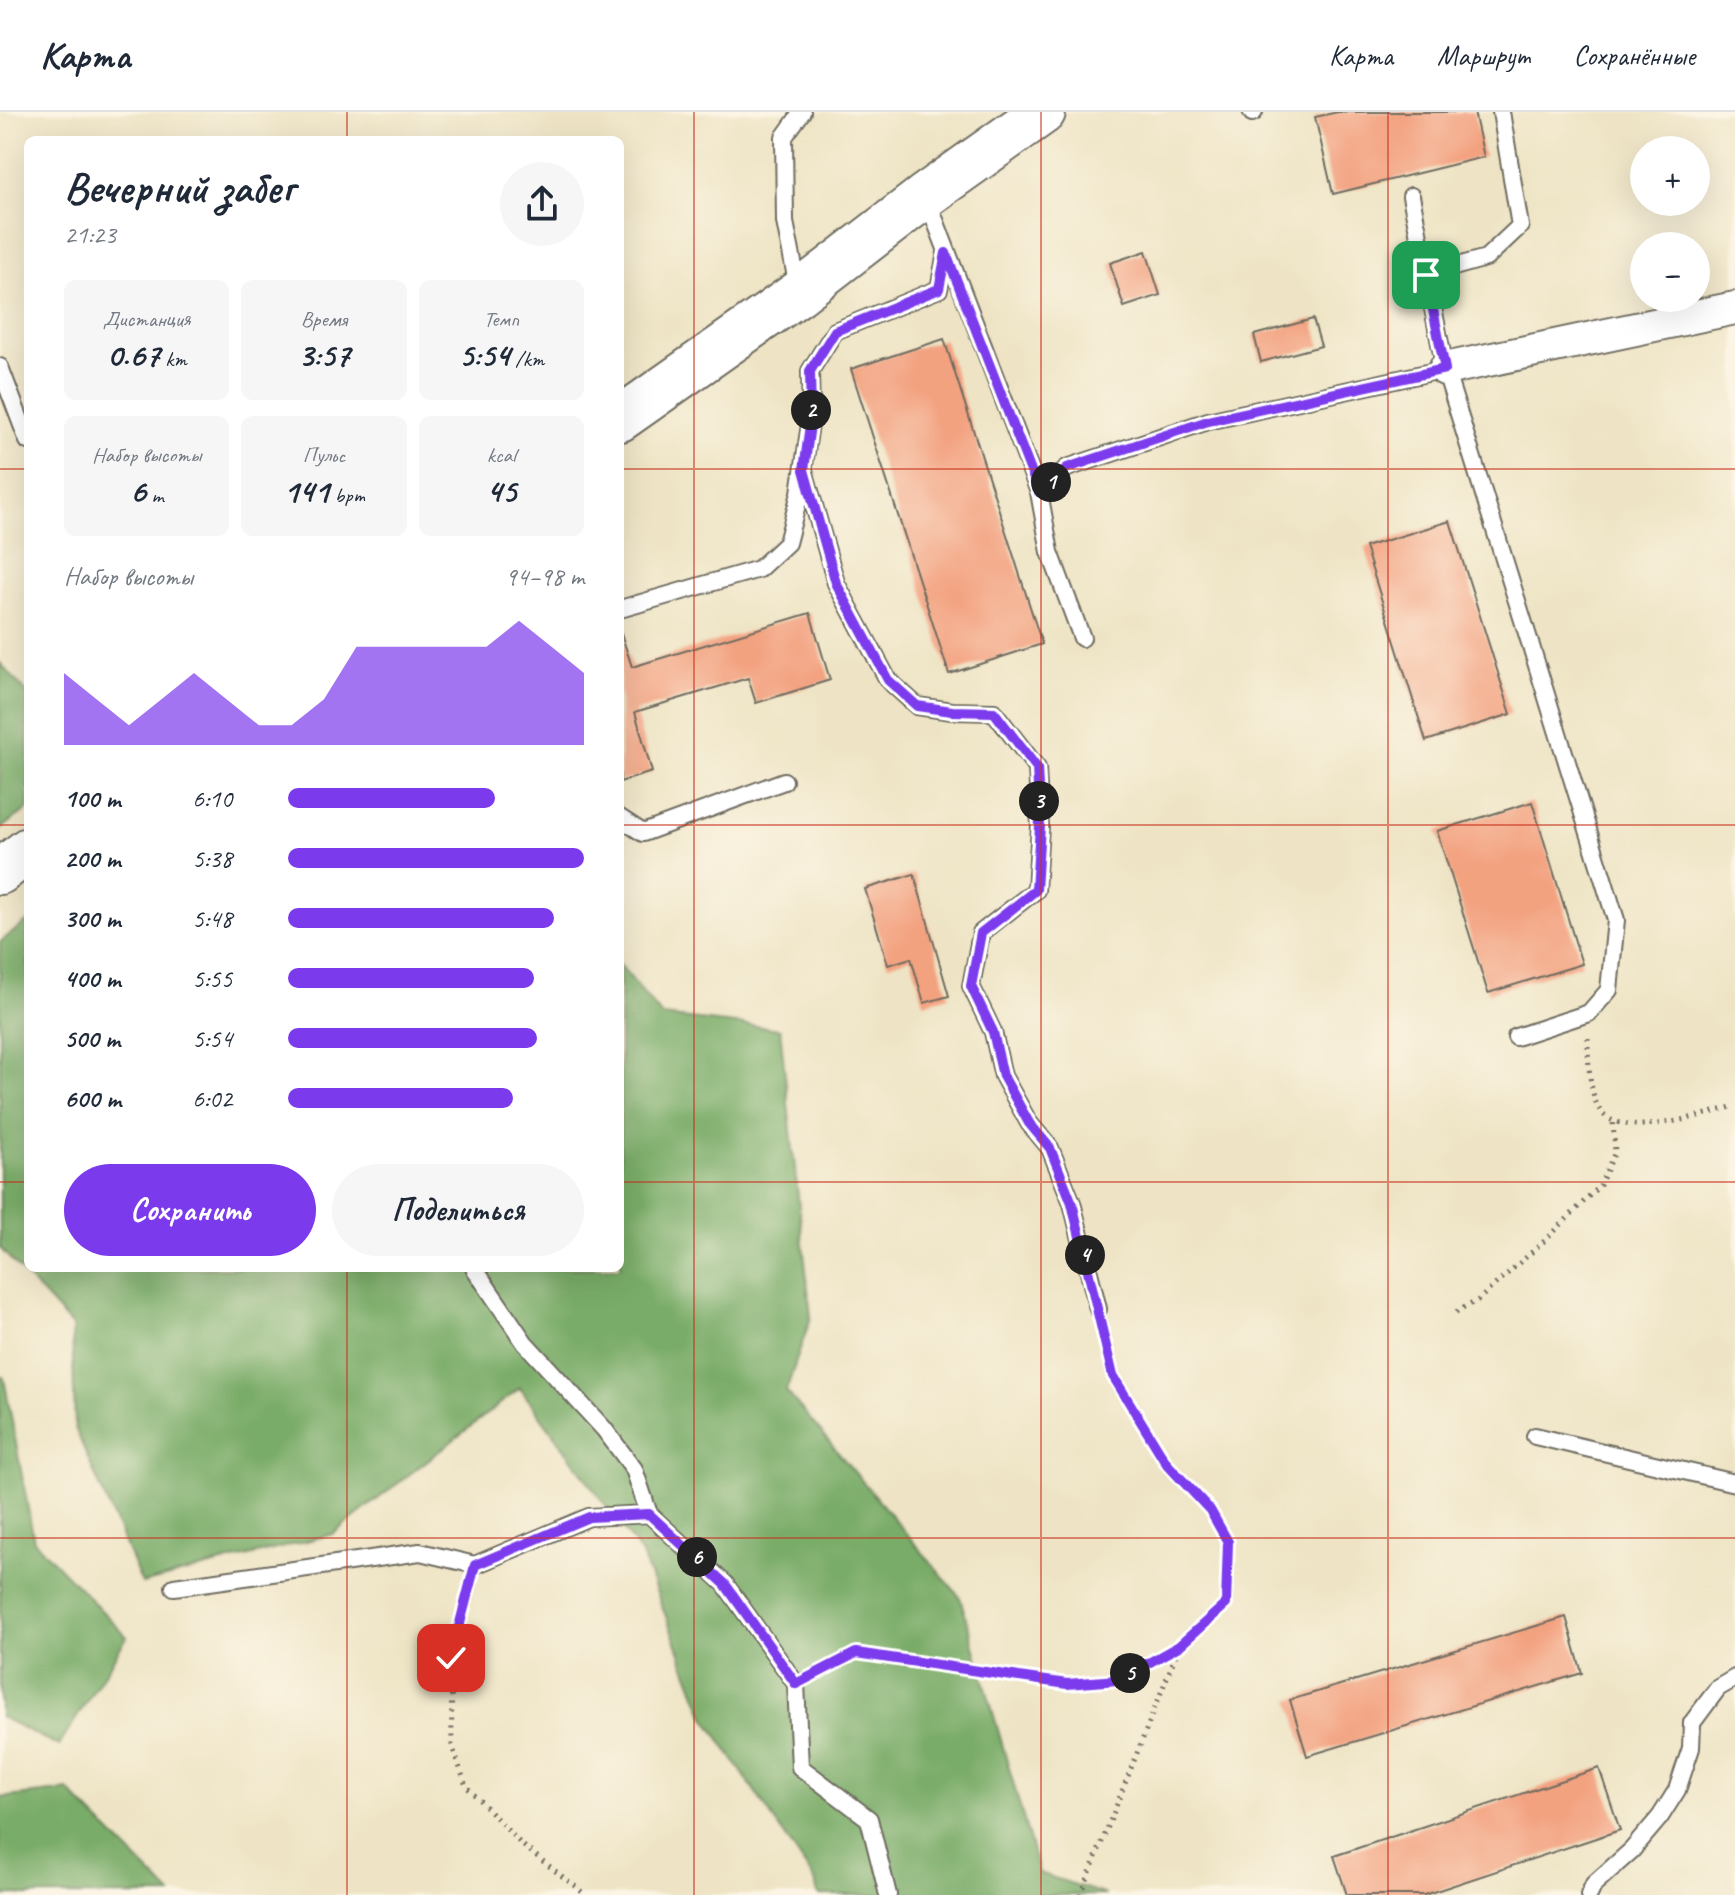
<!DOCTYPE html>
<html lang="ru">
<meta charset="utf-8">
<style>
body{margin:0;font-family:Caveat,sans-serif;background:#f6f6f7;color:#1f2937;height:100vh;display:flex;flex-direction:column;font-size:30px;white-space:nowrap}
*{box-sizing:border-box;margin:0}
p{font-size:26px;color:#747a83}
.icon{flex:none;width:44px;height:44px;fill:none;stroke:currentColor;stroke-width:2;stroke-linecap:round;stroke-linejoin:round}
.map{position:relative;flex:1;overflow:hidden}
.drawer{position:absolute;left:24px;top:24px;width:600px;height:1136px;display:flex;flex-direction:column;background:#fff;border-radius:12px;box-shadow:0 8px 32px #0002}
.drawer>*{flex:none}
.buttons{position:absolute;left:1630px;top:24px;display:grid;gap:16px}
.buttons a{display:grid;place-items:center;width:80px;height:80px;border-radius:50%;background:#fff;box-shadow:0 8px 32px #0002;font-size:40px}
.pin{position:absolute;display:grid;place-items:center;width:68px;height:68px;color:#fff;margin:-34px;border-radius:16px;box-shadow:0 4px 12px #0006}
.km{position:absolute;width:40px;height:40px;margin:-20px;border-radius:50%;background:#222;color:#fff;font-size:22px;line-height:40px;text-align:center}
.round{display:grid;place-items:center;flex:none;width:84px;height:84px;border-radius:42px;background:#f6f6f7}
.headline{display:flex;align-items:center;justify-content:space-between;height:136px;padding:0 40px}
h1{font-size:44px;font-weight:700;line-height:60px}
.figures{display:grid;grid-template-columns:repeat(3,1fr);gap:12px;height:136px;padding:8px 40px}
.figures div{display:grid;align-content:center;border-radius:12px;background:#f6f6f7;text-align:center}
.figures b{font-size:34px;font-weight:700}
.figures small{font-size:22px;font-weight:400}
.figures p{font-size:22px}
.chart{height:224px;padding:16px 40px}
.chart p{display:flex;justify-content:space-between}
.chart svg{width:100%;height:144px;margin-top:8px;fill:#7c3aed;opacity:.7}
.action{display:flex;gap:16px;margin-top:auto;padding:16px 40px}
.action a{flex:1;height:92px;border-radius:48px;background:#7c3aed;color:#fff;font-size:32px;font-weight:700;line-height:92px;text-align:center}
.action a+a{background:#f6f6f7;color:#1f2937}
ul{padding:0 40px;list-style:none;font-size:26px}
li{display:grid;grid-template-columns:128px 96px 1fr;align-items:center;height:60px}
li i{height:20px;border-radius:10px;background:#7c3aed}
header{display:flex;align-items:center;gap:48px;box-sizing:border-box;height:112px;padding:0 40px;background:#fff;border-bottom:2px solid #e0e1e3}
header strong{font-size:38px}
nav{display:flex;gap:44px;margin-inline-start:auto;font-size:28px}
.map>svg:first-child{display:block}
</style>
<header>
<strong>Карта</strong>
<nav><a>Карта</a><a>Маршрут</a><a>Сохранённые</a></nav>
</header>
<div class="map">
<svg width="1735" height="1783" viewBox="0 0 1735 1783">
<rect width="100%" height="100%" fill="#fcf5e5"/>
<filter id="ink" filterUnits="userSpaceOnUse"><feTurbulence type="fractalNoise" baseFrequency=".0125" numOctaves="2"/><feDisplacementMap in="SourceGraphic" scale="16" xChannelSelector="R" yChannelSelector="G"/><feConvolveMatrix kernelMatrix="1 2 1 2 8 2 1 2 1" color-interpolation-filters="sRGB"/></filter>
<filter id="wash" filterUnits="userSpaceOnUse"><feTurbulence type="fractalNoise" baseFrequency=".006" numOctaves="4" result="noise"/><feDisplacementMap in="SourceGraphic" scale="32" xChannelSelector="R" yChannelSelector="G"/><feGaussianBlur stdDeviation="1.8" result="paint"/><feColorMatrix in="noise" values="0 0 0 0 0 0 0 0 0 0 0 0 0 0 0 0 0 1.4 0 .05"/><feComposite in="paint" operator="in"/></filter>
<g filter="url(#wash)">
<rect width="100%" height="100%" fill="#eee4c5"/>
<path fill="#79ac67" stroke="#526c49" stroke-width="2" d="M0 551 28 582V697L0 717Z
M28 809V1156H620V853L662 904 780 917 811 1205 786 1279 960 1485 1039 1761 1106 1783H818L815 1769 705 1605 642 1443 520 1276 333 1422 142 1472 75 1316 72 1214 0 1136V830Z
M0 1264 4 1266 34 1429 127 1525 59 1634 0 1605Z
M68 1678 172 1783H0V1686Z"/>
<g id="blocks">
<path fill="#f3a280" d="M1338 0H1474L1484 45 1333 82 1315 5Z
M1146 139 1160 183 1124 195 1110 151Z
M1313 207 1321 234 1261 250 1254 223Z
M944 227 1042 532 949 562 851 257Z
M1450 409 1511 602 1426 629 1365 435Z
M810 501 830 568 756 591 748 566 635 600 652 660 620 670V518L632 555Z
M1532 690 1582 852 1488 881 1437 719Z
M914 762 949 884 924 891 911 846 888 853 865 777Z
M1566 1505 1582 1561 1307 1644 1290 1588Z
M1599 1656 1620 1718 1424 1783H1347L1334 1744Z"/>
</g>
</g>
<g filter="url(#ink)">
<use href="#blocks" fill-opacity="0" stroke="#6f6c61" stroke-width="2"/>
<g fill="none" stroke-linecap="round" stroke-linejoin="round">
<defs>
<path id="lane" d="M1252 1 1254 0
M1411 84 1445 257 1616 808 1609 878 1589 901 1516 925
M927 87 1039 380 1050 440 1082 526
M1426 163 1486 146 1520 114 1501 0
M798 175 785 110 784 25 802 0
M0 255 28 329
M804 358 836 471 888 568 917 594 952 599 994 600 1037 656 1040 714 1036 778 981 821 971 874 993 920 1003 964 1029 1011 1050 1036 1072 1091 1098 1197
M1039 380 1067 356 1208 309 1445 257
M620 497 759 457 787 431 800 381 811 305 810 259 835 219 939 177 946 141
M620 706 643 721 784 669
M474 1156 525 1231 604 1317 634 1357 649 1402
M1535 1324 1735 1371
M174 1475 420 1440 475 1453 589 1405 649 1402 725 1472 796 1572 800 1655 869 1707 888 1783
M1589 1783 1594 1772 1632 1738 1660 1705 1677 1678 1691 1636 1692 1611 1718 1576 1735 1566"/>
<path id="street" d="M1445 257 1735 196"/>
<path id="secondary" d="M620 307 799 181 925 84 1043 0
M0 760 28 738"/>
</defs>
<use href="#lane" stroke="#6f6c61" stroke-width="20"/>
<use href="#street" stroke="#6f6c61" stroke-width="36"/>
<use href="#secondary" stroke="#6f6c61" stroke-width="48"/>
<path stroke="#6f6c61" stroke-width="5" stroke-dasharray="2 6" stroke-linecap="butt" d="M1588 926C1588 945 1589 982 1600 998 1620 1030 1706 1002 1735 994
M1456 1200 1478 1188 1552 1122 1600 1073 1615 1040 1613 1010
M470 1474 451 1546 452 1633 466 1674 521 1732 586 1783
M818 1561 856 1541 1067 1572 1118 1568 1179 1534 1226 1492 1228 1430 1210 1398 1167 1352 1113 1264 1103 1220
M1081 1783 1179 1535"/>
<use href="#lane" stroke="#fff" stroke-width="16"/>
<use href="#street" stroke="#fff" stroke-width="32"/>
<use href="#secondary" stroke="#fff" stroke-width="44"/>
</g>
</g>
<g fill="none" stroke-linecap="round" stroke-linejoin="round" filter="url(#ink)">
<defs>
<path id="route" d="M451 1546 475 1453 589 1405 649 1402 725 1472 796 1572 856 1541 1067 1572 1118 1568 1179 1534 1226 1492 1228 1430 1210 1398 1167 1352 1113 1264 1072 1091 1050 1036 1029 1011 1003 964 993 920 971 874 981 821 1036 778 1040 714 1037 656 994 600 952 599 917 594 888 568 836 471 804 358 811 305 810 259 835 219 939 177 946 141 1039 380 1067 356 1208 309 1445 257 1426 163"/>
</defs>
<use href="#route" stroke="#fff" stroke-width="16"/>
<use href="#route" stroke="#7c3aed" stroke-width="10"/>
</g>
<path fill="none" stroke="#c8321e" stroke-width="2" stroke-opacity="0.55" d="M347 0V28M694 0V1783M1041 0V1783M1388 0V1783M0 357H28M620 357H1735M0 713H28M620 713H1735M0 1070H28M620 1070H1735M347 1156V1783M0 1426H1735"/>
</svg>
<div class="buttons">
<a>+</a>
<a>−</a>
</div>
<div class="pin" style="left:1426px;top:163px;background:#1e9e55"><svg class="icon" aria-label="arrive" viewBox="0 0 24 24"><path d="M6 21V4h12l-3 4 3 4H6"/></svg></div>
<div class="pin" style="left:451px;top:1546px;background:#d93025"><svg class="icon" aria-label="check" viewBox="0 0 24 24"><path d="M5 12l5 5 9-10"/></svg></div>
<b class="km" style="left:1051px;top:370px">1</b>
<b class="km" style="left:811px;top:298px">2</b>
<b class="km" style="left:1039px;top:689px">3</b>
<b class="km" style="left:1085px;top:1143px">4</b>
<b class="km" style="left:1130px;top:1561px">5</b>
<b class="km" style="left:697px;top:1445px">6</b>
<section class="drawer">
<div class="headline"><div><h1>Вечерний забег</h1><p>21:23</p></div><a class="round"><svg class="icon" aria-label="share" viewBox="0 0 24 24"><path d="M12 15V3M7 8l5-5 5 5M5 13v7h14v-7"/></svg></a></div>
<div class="figures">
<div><p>Дистанция</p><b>0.67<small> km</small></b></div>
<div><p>Время</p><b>3:57</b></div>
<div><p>Темп</p><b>5:54<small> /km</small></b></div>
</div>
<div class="figures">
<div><p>Набор высоты</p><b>6<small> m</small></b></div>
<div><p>Пульс</p><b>141<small> bpm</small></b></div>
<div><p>kcal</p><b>45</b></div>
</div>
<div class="chart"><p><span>Набор высоты</span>94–98 m</p>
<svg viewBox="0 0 160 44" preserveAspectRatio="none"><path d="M0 44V22L10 30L20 38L30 30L40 22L50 30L60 38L70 38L80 30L90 14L100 14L110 14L120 14L130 14L140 6L150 14L160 22V44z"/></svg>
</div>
<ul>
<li><b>100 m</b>6:10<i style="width:70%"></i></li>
<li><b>200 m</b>5:38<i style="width:100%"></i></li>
<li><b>300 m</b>5:48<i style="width:90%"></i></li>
<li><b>400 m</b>5:55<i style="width:83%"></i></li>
<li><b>500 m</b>5:54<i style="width:84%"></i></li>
<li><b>600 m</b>6:02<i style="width:76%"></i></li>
</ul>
<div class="action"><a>Сохранить</a><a>Поделиться</a></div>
</section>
</div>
